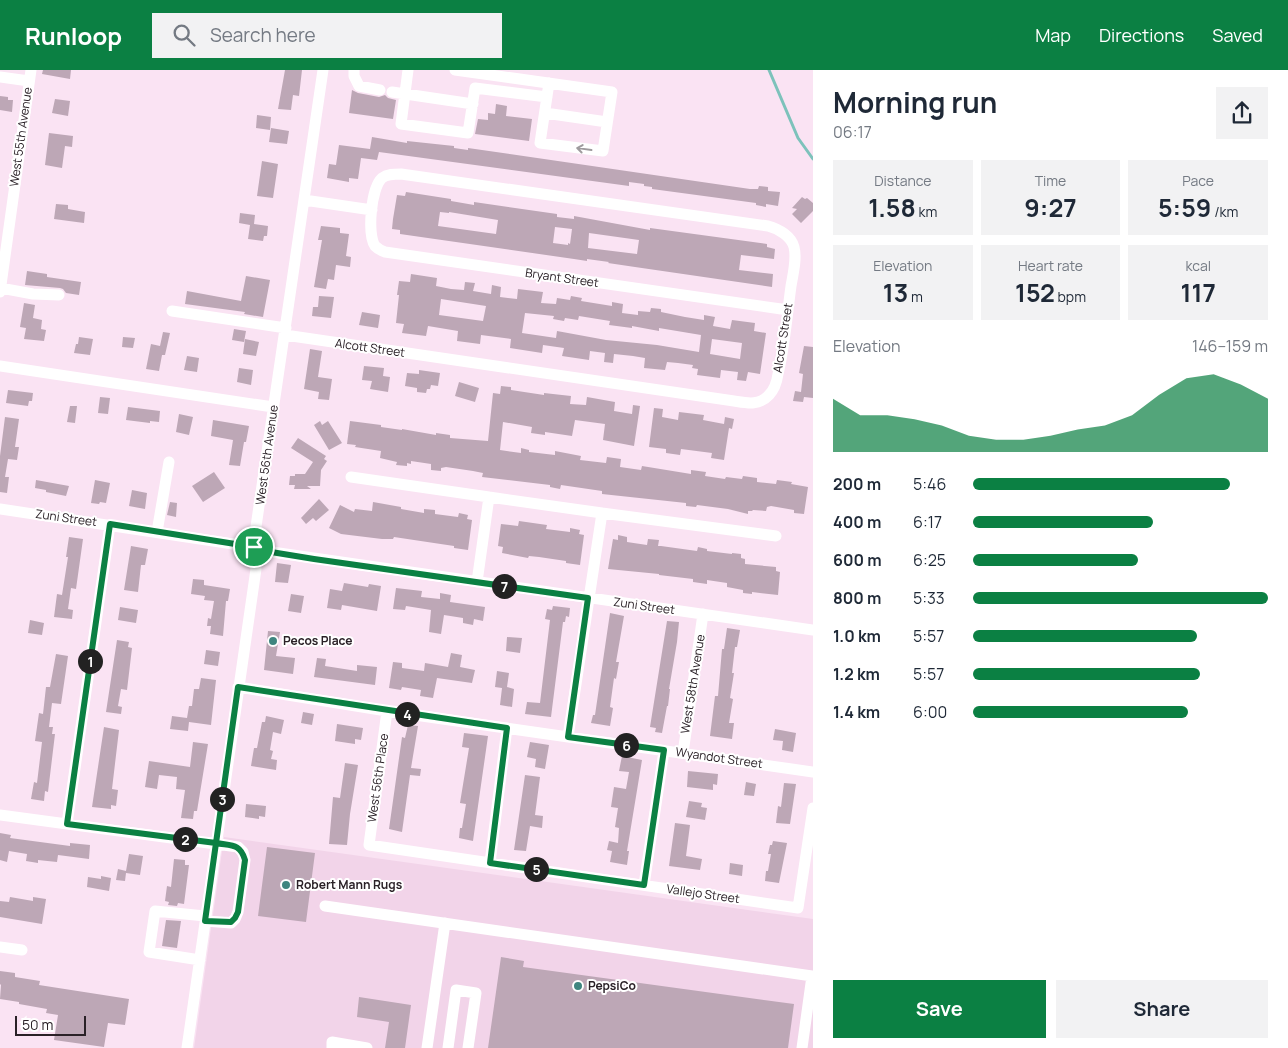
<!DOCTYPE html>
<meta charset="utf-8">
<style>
body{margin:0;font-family:Manrope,sans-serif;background:#f2f2f3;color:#1f2937;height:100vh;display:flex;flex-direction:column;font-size:19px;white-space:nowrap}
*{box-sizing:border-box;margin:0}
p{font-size:16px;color:#747a83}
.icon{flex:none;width:28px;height:28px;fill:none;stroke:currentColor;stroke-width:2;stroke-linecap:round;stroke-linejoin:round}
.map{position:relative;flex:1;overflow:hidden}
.panel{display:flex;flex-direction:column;background:#fff;width:475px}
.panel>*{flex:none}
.scale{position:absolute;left:15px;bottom:12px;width:71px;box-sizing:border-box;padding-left:5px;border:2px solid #2a2127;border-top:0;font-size:14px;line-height:18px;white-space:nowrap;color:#2a2127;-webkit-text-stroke:4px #fff;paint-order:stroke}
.pin{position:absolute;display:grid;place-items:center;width:42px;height:42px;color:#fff;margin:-21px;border:2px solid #fff;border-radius:50%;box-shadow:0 1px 5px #0007}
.km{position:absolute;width:25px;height:25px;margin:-12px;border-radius:50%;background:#222;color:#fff;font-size:14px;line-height:25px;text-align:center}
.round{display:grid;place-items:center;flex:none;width:52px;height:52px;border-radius:0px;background:#f2f2f3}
.head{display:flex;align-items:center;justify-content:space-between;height:85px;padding:0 20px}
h1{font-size:28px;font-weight:700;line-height:38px}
.metrics{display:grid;grid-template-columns:repeat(3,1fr);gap:8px;height:85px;padding:5px 20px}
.metrics div{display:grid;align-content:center;border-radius:0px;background:#f2f2f3;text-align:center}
.metrics b{font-size:25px;font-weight:700}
.metrics small{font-size:14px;font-weight:400}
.metrics p{font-size:14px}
.chart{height:140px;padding:10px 20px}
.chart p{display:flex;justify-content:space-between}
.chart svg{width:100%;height:90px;margin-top:5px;fill:#0b8043;opacity:.7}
.cta{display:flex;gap:10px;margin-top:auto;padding:10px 20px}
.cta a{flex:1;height:58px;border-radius:0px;background:#0b8043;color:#fff;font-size:20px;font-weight:700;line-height:58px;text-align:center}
.cta a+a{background:#f2f2f3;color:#1f2937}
ul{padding:0 20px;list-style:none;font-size:16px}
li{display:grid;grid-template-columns:80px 60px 1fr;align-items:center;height:38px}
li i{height:12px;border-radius:6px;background:#0b8043}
header{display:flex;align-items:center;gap:30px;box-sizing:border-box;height:70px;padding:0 25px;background:#0b8043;color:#fff}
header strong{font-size:24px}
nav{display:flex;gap:28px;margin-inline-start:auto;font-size:18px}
.search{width:350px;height:45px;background:#f2f2f3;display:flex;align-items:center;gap:12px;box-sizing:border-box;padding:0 18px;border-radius:0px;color:#747a83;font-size:19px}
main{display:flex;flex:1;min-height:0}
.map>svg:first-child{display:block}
</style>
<header>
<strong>Runloop</strong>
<div class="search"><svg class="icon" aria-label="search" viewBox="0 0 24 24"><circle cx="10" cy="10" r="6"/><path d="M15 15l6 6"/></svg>Search here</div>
<nav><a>Map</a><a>Directions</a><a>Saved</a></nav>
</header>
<main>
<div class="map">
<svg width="813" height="978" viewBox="0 0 813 978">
<rect width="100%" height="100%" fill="#fae3f3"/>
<path fill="#f2d4e9" d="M224 767 813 849V978H194Z"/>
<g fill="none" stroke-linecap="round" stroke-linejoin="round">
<path stroke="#7dc2bb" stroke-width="3" d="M769 0 798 68 813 89"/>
</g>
<path fill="#bda7b6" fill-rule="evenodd" d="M43 0H71L70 9 42 4Z
M285 0H302L299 26 293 25 291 40 278 39Z
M352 20 358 23 379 27 385 25 388 28 396 30 393 49 349 43Z
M0 26 8 27V30H13L12 42 0 40Z
M55 29 70 31 68 46 52 43Z
M496 34 507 36 506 46 532 49 529 71 475 64 478 49 488 50V43L495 44Z
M257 45 271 47 270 60 256 58Z
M271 58 289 61 287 74 269 72Z
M49 63 73 66 72 77 65 76 62 98 45 95Z
M372 67 407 73V71L454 76V78L468 80V78L750 119H758L759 116 768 117V121L780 122 778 136 766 134V137L756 135V133L652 119V117L644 116V114L629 112V116L379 82 377 90 361 88 358 109 349 108V112L327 108 329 94 336 95 339 75 370 79Z
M262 91 278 94 273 128 257 126Z
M406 122 451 129V131L474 135V132L557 144V147L574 149V146L650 160V158L767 174V177L775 179 774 189 741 185 739 200 773 204 772 217 635 197 608 193 609 192 587 189V191L574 189 400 164V160L392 159 393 149 397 125 405 126ZM440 142 449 143V142L498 150 496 164 438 156ZM555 157 572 159 570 174 568 173V175L553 173ZM589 163 639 170 637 184 588 178Z
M802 127 805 129 807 128 813 133V141L801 153 792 144 797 139 792 138Z
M56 134 68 135V139L85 142 84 153 54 149Z
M240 143 255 145 254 154 268 156 267 166H264L263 171 248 169 250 155 239 153Z
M321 156 340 158V163L349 164 346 186 351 187 350 197 336 195 334 210 328 209 326 219 314 217 322 170H318Z
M27 201 47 204V207L81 212 79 225 66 223 63 219 60 218 25 215Z
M411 204 437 208 436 216 451 219 464 220 465 212 475 213 473 221 491 224 492 215 501 217 500 227 517 229 518 219 543 222 541 233 556 234 557 228 570 230 571 226 582 228 581 231 612 236V232L623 234 622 243 638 245V241L650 242 651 238 661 239V242L685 247 704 250V245L715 247 713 256 730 259 732 250 755 253 754 261 766 263 760 304 748 302 746 311 737 310 738 302 721 300 720 308 697 305 698 299 692 298 693 295 678 293 667 292 665 300 644 298 645 288 633 286 614 284 613 293 604 292 605 283 590 281 589 290 562 286 564 278 543 275 542 283 510 278 511 269 481 265 480 274 457 271 458 261 428 256 426 266 402 263 404 254 396 253 399 225H397L399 211 410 212ZM441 229 486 236 483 251 439 245ZM525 243 554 246 553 249 564 251 565 248 578 250 579 246 610 251 609 255 632 258V256L659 261V258L701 265 699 282 657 275 606 270 557 261 556 268 522 263ZM712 269 742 273 740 289 710 284Z
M246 206 270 210 263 247 244 244 245 242 185 234 187 221 241 231Z
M319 226 334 227 331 248 312 246 313 237H318Z
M24 233 35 235 33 248 42 250 41 259 46 260 44 271 24 269 26 258 20 257Z
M362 242 380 245 378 258 359 255Z
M234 259 246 261 244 272 232 270Z
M163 262 170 263 165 285H162L159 301 146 299 151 274 160 276Z
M79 267 93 269 90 285 74 283 76 274H78Z
M123 267 135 268 133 278 122 277Z
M245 269 259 272 256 286 243 284Z
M804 276 813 277V328L804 327 803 332 793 331 795 321 801 322 803 304 799 303Z
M310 279 322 281 318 307 332 309 329 330 318 329 319 322 304 319Z
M187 286 199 288 197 302 184 300Z
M364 296 384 298 383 306 390 307 388 322 370 319 372 311 362 310Z
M239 298 253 300 251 315 237 312Z
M419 300 440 303 438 316 431 315 430 319H427L426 323 417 322V318L405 316 407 303 419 304Z
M459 312 479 318 475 332 455 326Z
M501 316 511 317V320L544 325V323L571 326 570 334 586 335 587 327 615 332 614 341 632 344 633 335 640 336 634 376 603 370 605 354 575 350 572 366 545 362V365L531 363 532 357 503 352 500 380 521 383V378L529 380V382L555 385V381L581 386 580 390 606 393 607 387 621 389 620 397 641 400 642 396 691 404V400L706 402 705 406 725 409 726 407 742 409 743 406 757 408V412L776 414 777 410 792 412 791 414 808 417 804 444 794 443V440L771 436 767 437 766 441 753 440 752 441H748V444L728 439 697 435 696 437 686 436V433L602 424V421L561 415 560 419 550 417V415L482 407 483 403 473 401 446 397 441 398V401L431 400V394L411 391V394L407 393V396L396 395 397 392 380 388 381 381 355 377 356 375 347 374 350 351 381 355V357L402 360V359L436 365V363L450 365V368L488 371 493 323 500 324Z
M8 320 33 323 32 331H29L28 336 6 333Z
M100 327 110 328 108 344 98 343Z
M70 336H77L75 353 67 352Z
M128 337 160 341 159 352 150 351V353L126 350Z
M654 338 663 339 662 347 678 350 679 342 704 345 703 350 724 354 725 347 734 349 732 359 729 358 724 390 711 388 712 383 681 379 680 385 666 383V379L649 377Z
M179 344 193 347 189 365 176 362Z
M5 347 19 349 15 377H19L17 390 8 389 5 407H9L7 423 0 422V386Z
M213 350 249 356 246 372H244L240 396 229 395 233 370 211 366Z
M320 351 322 355 328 351 342 373 329 380 314 355Z
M298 368 326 386 324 389 327 391 321 400 320 416H307L311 419H294L295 415H289L290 406H295V404H305L313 392 291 378Z
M214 402 225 418 203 432 192 416Z
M36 410 69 416 66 426 46 422V420L35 418Z
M95 410 110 413 106 433 100 432 99 434 91 433Z
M132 420 147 423 145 439 129 436Z
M319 429 329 440 316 451 313 448 306 454 301 448Z
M170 432 177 433 176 447 167 445Z
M373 432 401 437V439L424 443V439L435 440V444L458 447 459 443 468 445 467 449 472 450 468 480 454 478V476L394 467 393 469H382L341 464 329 458 340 435 354 442 355 439 372 441Z
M519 451 547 455 546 459 570 462V458L580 460 579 464 584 465 580 495 566 493V491L539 487 529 486 528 488 502 483 503 477 498 476 501 454 518 456Z
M618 465 627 467V472L647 475 648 469 659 470 658 476H661L697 481 698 477 707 479V481L732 484V483L741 484V488L745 489V494L776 497V501L780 502 778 525 752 522V524L743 523V520L727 517V513L707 510V514L693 512V509L659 505V504L608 499 613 469 618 470Z
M69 467 83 469 76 519 71 518 68 539 73 540 72 549 54 547 57 524 62 525 68 487H66Z
M131 476 148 479 145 495H141L138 522 124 520Z
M277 493 291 495 288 513 275 512Z
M193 509 204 510V515L230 519 228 531H226L223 566 210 564 211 556H207L208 548 211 549 214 531 204 530 205 526 191 524Z
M344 513 368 517 369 514 381 516 377 541 342 535 341 540 327 538 330 519 342 521Z
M396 518 422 521 421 527 440 529V523L451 525 450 532 485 537 483 551 474 549 473 555 463 553V548L444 545 441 564 429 562 431 540 406 536 405 540 393 539Z
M291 524 304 526 301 543 288 541Z
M553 536 570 538 569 547 566 546 565 552H563L551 647 525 644 527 632 540 633 550 550 545 549 547 539 552 540Z
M120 537 138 540 136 553 118 550Z
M610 543 624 546 616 592H619L616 609 614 608 610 637 613 638 610 656 591 653 593 645H595Z
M30 550 44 553 42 565 28 563Z
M667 551 679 552 677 572 669 619H670L668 636H667L662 663 655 662 656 658 650 657Z
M727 558 740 560 737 577H735L732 603H734L730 628 733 629 729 653H734L732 669 710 666 715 626H718L722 579H724Z
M268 561 280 562 276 586 295 588 293 604 264 600Z
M507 567 522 568 520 583 506 581Z
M117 570 129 572 128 577 132 578 127 620 121 619 118 636 122 637 121 644 106 642Z
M206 580 220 582 218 596 204 594Z
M451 583 462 585 460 597 475 600 472 613 437 608 433 628 420 626 421 620 402 617 401 620 389 618 393 592 402 593V598L424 601 425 593 448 597Z
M56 584 68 586 61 634 52 633 49 657H53L52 664H55L48 722 45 721 44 731 31 729 34 712 37 713 42 672 35 671 39 643 43 644 46 617H50Z
M317 588 326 589 325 596 357 601V595L377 597 375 615 314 607Z
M497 601 509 603 507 617 514 619 512 637 500 635 502 618 495 617Z
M201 608 216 610 211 655 189 652 188 661 170 659 172 646 187 648 189 636H192L194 619H199Z
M303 642 314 644 312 655 301 653Z
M266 646 284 650 281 664 273 662 270 680 273 681 271 689 277 690 276 700 251 696 254 678H257L262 652H265Z
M337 654 363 658 361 670 355 669V674L335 671Z
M408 655 418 656 411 698 421 699 420 706 410 705 402 762 389 759 402 667 405 668Z
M104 657 119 660 112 719 118 720 116 736 111 735V739L92 737Z
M775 659 796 663 793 682 782 680 783 671 773 670Z
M464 663 488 666 473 771 459 768 460 758H462L466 734 460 733 469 678 462 677Z
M193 672 208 674 197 741H194L193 749 181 748 185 720 176 719 177 707 159 705 157 719 145 717 149 691 190 697Z
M530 672 549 675 545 699 535 697 536 689 527 687Z
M622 686 642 690 627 781H629L627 795 610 792 612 781 607 780 609 771 618 773 619 758 615 757 618 738 611 737 614 717 626 719 629 702 619 701Z
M345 693 358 695 350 744 347 775 329 774 333 727 340 728Z
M688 701 718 704 717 715 713 714V720L687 717Z
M525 705 540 707 535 745 543 746 542 758 530 756 526 781 514 780Z
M746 712 756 714 754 726 744 725Z
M784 713 796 714 790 754 776 753 778 736 781 737Z
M689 731 702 733 701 737 707 738 705 750 686 747Z
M246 734 266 736 265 747 259 746V749L245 747Z
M675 753 690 755 686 786 702 789 700 800 669 796Z
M0 763 11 765 10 768 70 776V773L90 775 89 789 58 785 57 792 38 790V793L26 791 27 784 9 781 7 792 0 790Z
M773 771 787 773 779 813 765 811 766 801H768L771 784H768L770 775H772Z
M267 777 315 783 306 852 258 846Z
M129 784 143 786 140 805 126 803 125 811 116 810 118 799 126 801Z
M174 789 185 790V795H189L184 834 178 833 177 836 168 835 169 832 165 831 167 816 171 817Z
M730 793 743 795 742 806 729 804Z
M101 806 111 808 109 821 87 817 88 807 101 809Z
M10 827 33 831V827L46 829 42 854 0 847V831L9 832Z
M166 850 181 851 177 878 162 876Z
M501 887 524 891 523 897 794 934 788 978H488Z
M0 901 15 903V907L40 911 39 915 129 929 125 955 108 953 104 977 54 970 58 945 46 943 47 939 19 934V932L0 929 1 915 0 914Z
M359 927 411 935 405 978H385L389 952 357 947Z"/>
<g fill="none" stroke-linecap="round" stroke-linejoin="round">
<path stroke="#fff" stroke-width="11" d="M354 0V6L359 16 380 20
M408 0 401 54 468 63 475 18 547 27
M455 0 612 22 603 81 540 73 549 13
M0 7 29 11
M392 22 473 34
M545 43 607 52
M304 130 372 140
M0 218 33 224 59 225
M0 222 31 0
M172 241 286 258
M285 265 734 331C747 333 759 336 769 325 775 319 777 311 778 304 785 275 787 245 791 216 793 204 797 189 794 177 791 166 779 159 768 156L401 104C394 104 387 104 382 108 371 118 367 164 375 176 378 179 382 181 385 182L788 240
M0 296 273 337
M351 407 489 427
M0 439 253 477 265 481 813 560
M602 443 776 466
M157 462 169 392
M477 512 489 427 602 443 568 667
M238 617 387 641 813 702
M387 641 369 775 798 838 813 738
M683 683 703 544
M0 745 238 777 243 782 245 790 238 842 235 849 231 853 205 851
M67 754 110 455
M490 793 507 658
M644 815 664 681
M325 836 812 906 802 978
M0 877 22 880
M200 890 149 882 155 841 205 846
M187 978 256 499 253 477 323 0
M332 978V972L367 978
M427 978 445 853
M448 978 456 920 476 923 468 978"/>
</g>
<defs><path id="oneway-shaft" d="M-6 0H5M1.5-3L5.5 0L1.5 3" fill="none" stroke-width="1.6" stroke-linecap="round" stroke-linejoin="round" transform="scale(1.25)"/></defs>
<use stroke="#9f9b9e" href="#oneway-shaft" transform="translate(584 79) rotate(-172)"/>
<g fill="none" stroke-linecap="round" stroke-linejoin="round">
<defs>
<path id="route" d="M254 477 110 454 67 754 216 773 205 851 231 852 235 848 238 842 245 790C240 773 231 776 216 773L238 617 507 658 490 793 644 815 664 680 568 667 588 528 314 489 265 481 254 477"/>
</defs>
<use href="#route" stroke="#fff" stroke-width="10"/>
<use href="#route" stroke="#0b8043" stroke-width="6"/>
</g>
<g fill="#3e857f" stroke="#fff" stroke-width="2">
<circle cx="273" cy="571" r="5"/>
<circle cx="286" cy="815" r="5"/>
<circle cx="578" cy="916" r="5"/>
</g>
<g text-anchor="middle" stroke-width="4" stroke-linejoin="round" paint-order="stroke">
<g font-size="12" fill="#2a2127" stroke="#fff">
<text transform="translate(21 67) rotate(-82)" y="4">West 55th Avenue</text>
<text transform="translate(562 208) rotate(8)" y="4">Bryant Street</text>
<text transform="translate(783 268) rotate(-81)" y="4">Alcott Street</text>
<text transform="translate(370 278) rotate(8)" y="4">Alcott Street</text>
<text transform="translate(267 385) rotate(-82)" y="4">West 56th Avenue</text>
<text transform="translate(66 448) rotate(8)" y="4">Zuni Street</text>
<text transform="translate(644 536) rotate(8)" y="4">Zuni Street</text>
<text transform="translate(693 614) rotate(-81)" y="4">West 58th Avenue</text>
<text transform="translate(719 688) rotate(8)" y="4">Wyandot Street</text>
<text transform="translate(378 708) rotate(-82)" y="4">West 56th Place</text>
<text transform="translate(703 824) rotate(8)" y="4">Vallejo Street</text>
</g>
<g font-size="12" font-weight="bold" fill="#2a2127" stroke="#fff" text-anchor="start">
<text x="283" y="575">Pecos Place</text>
<text x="296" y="819">Robert Mann Rugs</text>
<text x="588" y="920">PepsiCo</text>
</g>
</g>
</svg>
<div class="scale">50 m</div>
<div class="pin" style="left:254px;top:477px;background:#1e9e55"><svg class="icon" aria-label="arrive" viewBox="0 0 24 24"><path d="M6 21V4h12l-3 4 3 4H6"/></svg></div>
<b class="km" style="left:90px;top:591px">1</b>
<b class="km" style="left:185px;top:769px">2</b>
<b class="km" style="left:222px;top:729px">3</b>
<b class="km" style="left:407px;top:644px">4</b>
<b class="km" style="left:536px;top:799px">5</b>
<b class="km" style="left:626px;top:675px">6</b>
<b class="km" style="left:504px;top:516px">7</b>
</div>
<section class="panel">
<div class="head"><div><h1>Morning run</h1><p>06:17</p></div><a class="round"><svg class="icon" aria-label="share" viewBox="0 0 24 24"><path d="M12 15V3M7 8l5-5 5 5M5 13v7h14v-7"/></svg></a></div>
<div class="metrics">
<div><p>Distance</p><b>1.58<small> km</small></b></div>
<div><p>Time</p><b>9:27</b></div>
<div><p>Pace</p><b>5:59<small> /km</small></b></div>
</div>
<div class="metrics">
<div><p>Elevation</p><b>13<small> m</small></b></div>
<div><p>Heart rate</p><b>152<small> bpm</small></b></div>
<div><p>kcal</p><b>117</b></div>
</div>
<div class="chart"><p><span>Elevation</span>146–159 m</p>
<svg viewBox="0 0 160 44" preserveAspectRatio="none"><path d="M0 44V18L10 26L20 26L30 28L40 31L50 36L60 38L70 38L80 36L90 33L100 31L110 26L120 16L130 8L140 6L150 11L160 18V44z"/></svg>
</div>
<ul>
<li><b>200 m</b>5:46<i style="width:87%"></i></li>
<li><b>400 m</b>6:17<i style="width:61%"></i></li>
<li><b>600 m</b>6:25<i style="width:56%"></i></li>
<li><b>800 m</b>5:33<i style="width:100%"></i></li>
<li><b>1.0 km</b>5:57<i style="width:76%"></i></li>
<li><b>1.2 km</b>5:57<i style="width:77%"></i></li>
<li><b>1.4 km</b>6:00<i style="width:73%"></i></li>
</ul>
<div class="cta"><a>Save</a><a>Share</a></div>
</section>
</main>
